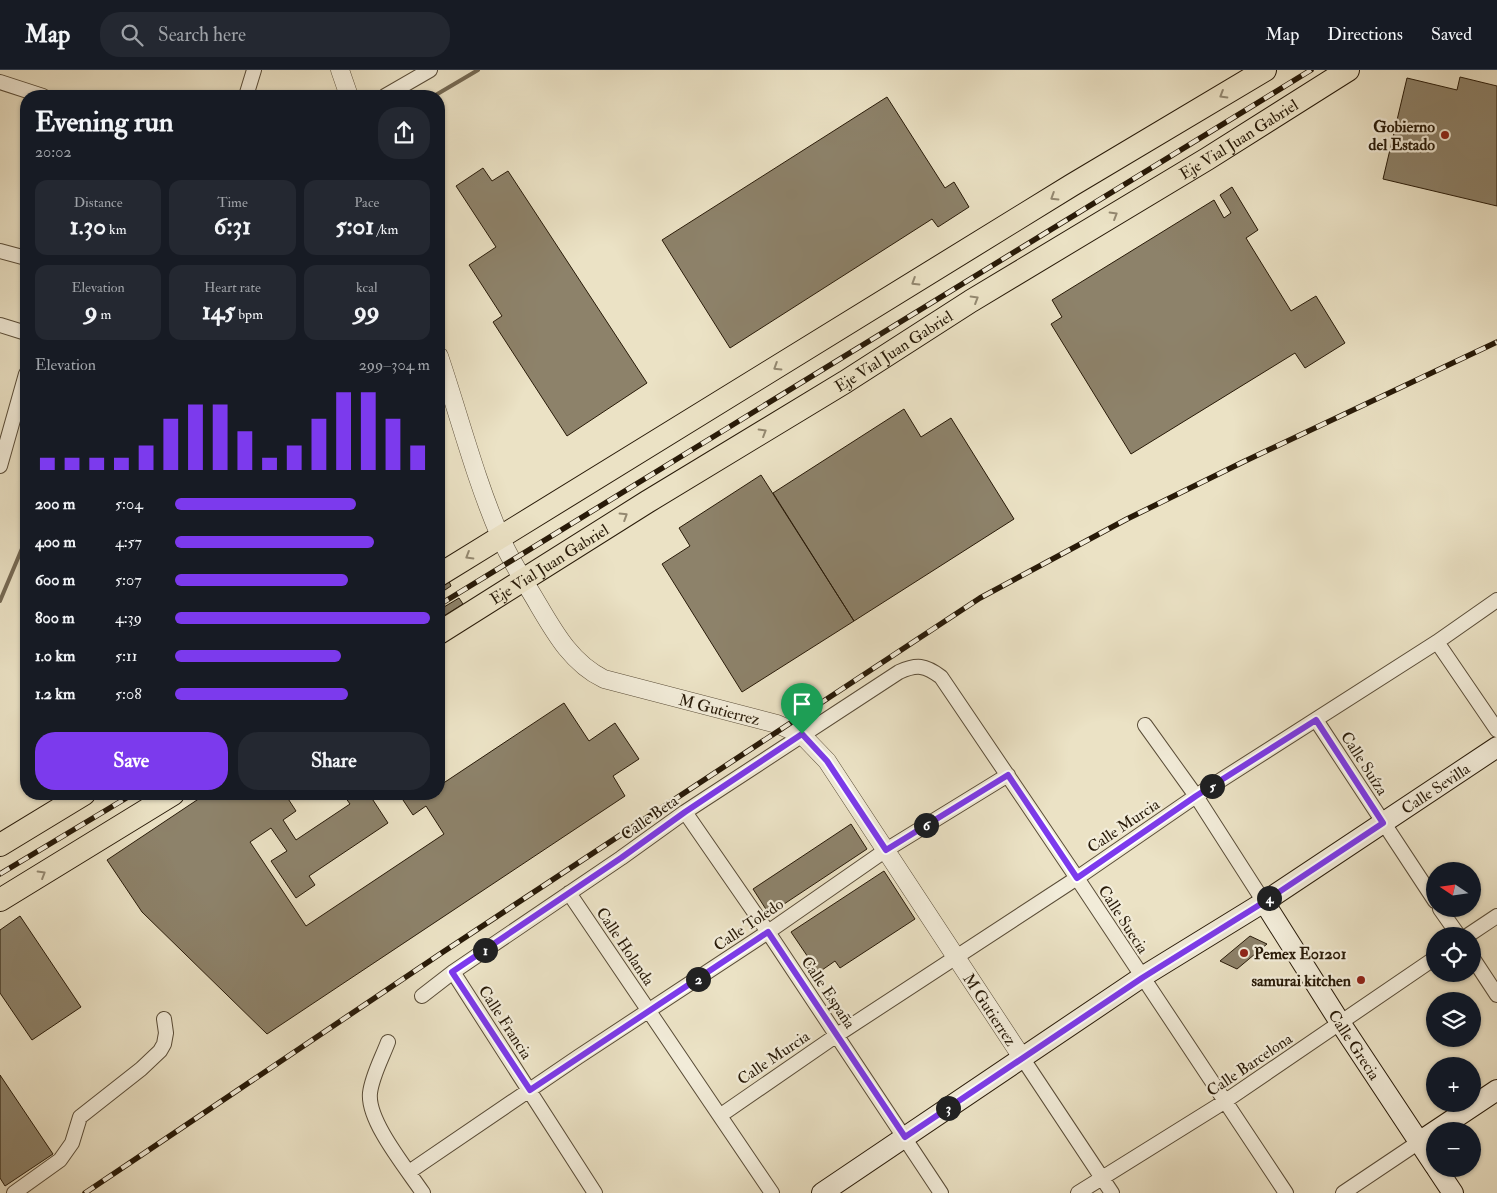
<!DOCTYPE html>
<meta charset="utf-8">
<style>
body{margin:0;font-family:"IM FELL Double Pica",serif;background:#242831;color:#f1f3f6;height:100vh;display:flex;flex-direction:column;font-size:19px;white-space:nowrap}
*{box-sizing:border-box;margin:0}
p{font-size:16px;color:#9ea1a6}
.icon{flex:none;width:28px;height:28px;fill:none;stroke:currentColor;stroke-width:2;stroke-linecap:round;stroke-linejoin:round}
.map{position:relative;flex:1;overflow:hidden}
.side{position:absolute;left:20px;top:20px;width:425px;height:710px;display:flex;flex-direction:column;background:#171b24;border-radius:20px;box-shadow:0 1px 4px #0004}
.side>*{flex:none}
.needle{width:32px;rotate:283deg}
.buttons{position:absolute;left:1426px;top:792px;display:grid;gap:10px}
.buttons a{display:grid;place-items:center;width:55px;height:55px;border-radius:50%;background:#171b24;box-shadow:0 1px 4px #0004;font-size:25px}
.pin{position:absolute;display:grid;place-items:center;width:42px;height:42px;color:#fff;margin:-51px -21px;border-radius:50% 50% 50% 0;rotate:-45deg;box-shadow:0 0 5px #0007}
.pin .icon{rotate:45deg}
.km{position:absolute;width:25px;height:25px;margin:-12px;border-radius:50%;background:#222;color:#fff;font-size:14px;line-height:25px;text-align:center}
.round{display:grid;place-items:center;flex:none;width:52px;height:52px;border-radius:20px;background:#242831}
.headline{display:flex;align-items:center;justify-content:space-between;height:85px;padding:0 15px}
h1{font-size:28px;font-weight:700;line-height:38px}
.figures{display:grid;grid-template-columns:repeat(3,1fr);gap:8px;height:85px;padding:5px 15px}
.figures div{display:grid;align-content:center;border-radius:12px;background:#242831;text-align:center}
.figures b{font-size:25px;font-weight:700}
.figures small{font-size:14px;font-weight:400}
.figures p{font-size:14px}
.chart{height:140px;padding:10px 15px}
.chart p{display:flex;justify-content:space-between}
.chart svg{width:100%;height:90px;margin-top:5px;stroke:#7c3aed;stroke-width:6}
.button{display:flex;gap:10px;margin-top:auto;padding:10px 15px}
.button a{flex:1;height:58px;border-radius:20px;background:#7c3aed;color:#fff;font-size:20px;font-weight:700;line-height:58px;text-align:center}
.button a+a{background:#242831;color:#f1f3f6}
ul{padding:0 15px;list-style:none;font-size:16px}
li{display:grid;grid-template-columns:80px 60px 1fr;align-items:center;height:38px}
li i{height:12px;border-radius:6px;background:#7c3aed}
header{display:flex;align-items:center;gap:30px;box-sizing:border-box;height:70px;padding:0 25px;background:#171b24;border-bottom:1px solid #363941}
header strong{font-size:24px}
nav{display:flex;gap:28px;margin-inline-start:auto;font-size:18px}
.search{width:350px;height:45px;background:#242831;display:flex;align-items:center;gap:12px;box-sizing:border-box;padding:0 18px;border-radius:20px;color:#9ea1a6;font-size:19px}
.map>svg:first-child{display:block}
</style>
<header>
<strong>Map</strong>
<div class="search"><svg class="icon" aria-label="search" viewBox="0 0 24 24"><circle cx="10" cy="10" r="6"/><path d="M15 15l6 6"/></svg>Search here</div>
<nav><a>Map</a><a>Directions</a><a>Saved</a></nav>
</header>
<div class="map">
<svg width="1497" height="1123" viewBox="0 0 1497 1123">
<rect width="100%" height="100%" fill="#ebe2c5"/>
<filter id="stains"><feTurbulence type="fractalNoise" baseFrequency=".004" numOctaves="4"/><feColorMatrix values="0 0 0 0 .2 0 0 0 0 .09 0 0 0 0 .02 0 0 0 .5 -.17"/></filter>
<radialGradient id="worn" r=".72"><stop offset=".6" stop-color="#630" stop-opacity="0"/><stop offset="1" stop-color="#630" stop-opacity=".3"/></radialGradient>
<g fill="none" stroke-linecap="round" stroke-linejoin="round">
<path stroke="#756953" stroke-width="4" d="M434 26 478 0
M0 531 26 469"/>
</g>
<path fill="#8d826a" stroke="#281a08" d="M1460 7 1497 16V136L1383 109 1407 8 1457 20Z
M887 27 945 118 954 112 969 137 938 157 932 149 730 278 662 170Z
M483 98 492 111 508 101 647 313 567 366 493 252 502 246 469 195 496 177 456 116Z
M1232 117 1258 160 1246 168 1291 241 1316 226 1345 273 1305 298 1295 283 1131 384 1051 254 1062 247 1052 230 1214 130 1224 148 1231 143 1220 125Z
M904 339 921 367 951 348 1014 449 854 551 773 423Z
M761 405 854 551 742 622 662 494 690 476 679 458Z
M448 509 451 516 439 524V515Z
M459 528 463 534 439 549V540Z
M564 633 589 671 615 653 639 689 613 706 625 726 267 964 142 842 107 790 206 724H285L296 741 283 750 296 770 350 734 343 724H369L388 753 309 806 315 815 296 828 271 791 287 781 271 758 250 772 306 856 444 764 426 736 413 745 399 724H439V716Z
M851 754 867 779 769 844 753 819Z
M884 801 915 849 840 898 835 891 812 907 805 897 812 893 791 862Z
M20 846 81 937 32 970 0 923V860Z
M1250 866 1267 874 1237 899 1220 891Z
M0 1005 53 1084 5 1116 0 1108Z"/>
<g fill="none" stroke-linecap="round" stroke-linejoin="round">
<defs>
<path id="minor" d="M0 12 43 26
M246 26 254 0
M385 26 430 0
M0 181 26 188
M0 255 26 263
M0 396 26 304
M1437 572 1497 660
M1316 650 1435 831
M1145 655 1196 726 1264 832
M685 742 768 862 941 1123
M569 823 772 1123
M1440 839 1459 866
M1467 866 1497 846
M1472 887 1497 925
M453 902 595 1123
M422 926 453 902 621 788 685 742 899 602C917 594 925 595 941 607L1077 808 1286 1123
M388 972C382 988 372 1006 370 1023 367 1051 407 1099 423 1123
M1023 989 1112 1123
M721 1045 837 965 1077 808 1196 726 1437 572 1497 530
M409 1102 578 987 768 862 886 780 1008 705
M14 1123 60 1090 72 1073 80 1047 141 999 160 981 164 974 166 963 164 949
M1078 1123 1224 1032 1435 888
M1343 1123 1419 1072"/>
<g id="tertiary">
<path d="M340 0 349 26"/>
<path id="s1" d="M439 286C459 345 475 408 500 466 510 491 526 513 539 536 556 565 573 594 604 609L777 654 802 665 827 691 1023 989"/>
</g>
<g id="secondary">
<path id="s2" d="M1264 832 1341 954 1435 1096"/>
<path d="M1419 1072 1497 1020"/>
<path d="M1437 1099 1453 1123"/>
<path id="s3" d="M822 1123 1142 907 1264 832 1497 677"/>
</g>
<g id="primary">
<path d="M439 505 1072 115 1265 0"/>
<path id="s4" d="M439 563 647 432 845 312 971 231 1207 89 1348 0"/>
<path d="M0 775 84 724"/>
<path d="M0 830 173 724"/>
</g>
</defs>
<use href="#minor" stroke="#594c37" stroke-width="16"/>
<use href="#tertiary" stroke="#594c37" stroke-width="19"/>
<use href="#secondary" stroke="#281a08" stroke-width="22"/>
<use href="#primary" stroke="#281a08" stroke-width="24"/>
<use href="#minor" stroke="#f2ecd9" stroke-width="14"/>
<use href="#tertiary" stroke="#f2ecd9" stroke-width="18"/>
<use href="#secondary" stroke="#f2ecd9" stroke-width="20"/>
<use href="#primary" stroke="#ebe2c5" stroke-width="22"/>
<defs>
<path id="rail" d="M439 535 1311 0
M0 804 133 724
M85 1123 443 882 980 528 1127 449 1243 392 1497 272"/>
</defs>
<use href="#rail" stroke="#281a08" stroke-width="5.5"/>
<use href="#rail" stroke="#f2ecd9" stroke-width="4" stroke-dasharray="11" stroke-linecap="butt"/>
</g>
<defs><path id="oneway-chevron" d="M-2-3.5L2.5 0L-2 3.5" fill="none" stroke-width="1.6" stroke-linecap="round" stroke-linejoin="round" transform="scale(1.25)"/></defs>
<g stroke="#938870">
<use href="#oneway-chevron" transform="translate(1223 25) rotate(149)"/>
<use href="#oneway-chevron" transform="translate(1054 127) rotate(148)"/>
<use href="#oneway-chevron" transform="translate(1114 145) rotate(-31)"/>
<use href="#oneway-chevron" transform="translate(915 212) rotate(148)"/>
<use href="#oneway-chevron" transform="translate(975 229) rotate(-31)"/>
<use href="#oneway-chevron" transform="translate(777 297) rotate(148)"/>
<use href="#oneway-chevron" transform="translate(763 362) rotate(-31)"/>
<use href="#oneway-chevron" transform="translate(624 446) rotate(-32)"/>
<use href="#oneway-chevron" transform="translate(469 486) rotate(149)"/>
<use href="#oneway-chevron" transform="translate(42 804) rotate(-31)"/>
</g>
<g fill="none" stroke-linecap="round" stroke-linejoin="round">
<defs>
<path id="route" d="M1316 650 1383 753 1264 832 1142 908 905 1067 768 862 530 1020 452 902 621 788 685 742 802 664 827 691 886 780 1008 705 1077 808 1196 726Z"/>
</defs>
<use href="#route" stroke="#fff" stroke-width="10"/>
<use href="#route" stroke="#7c3aed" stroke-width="6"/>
</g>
<g fill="#8f2418" stroke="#f2ecd9" stroke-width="2">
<circle cx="1445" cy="65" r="5"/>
<circle cx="1244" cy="883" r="5"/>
<circle cx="1361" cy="910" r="5"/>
</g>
<g text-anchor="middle" stroke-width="4.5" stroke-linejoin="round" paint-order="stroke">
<g font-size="16" font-weight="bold" fill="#281a08" stroke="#f2ecd9" text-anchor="end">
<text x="1435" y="62">Gobierno<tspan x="1435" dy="18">del Estado</tspan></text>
<text x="1254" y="889" text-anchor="start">Pemex E01201</text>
<text x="1351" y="916">samurai kitchen</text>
</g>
<g font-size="16" fill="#281a08" stroke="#f2ecd9">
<text dy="6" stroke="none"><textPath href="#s4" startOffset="940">Eje Vial Juan Gabriel</textPath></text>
<text dy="6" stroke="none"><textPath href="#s4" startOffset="535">Eje Vial Juan Gabriel</textPath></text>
<text dy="6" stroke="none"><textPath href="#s4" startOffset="130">Eje Vial Juan Gabriel</textPath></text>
<text dy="6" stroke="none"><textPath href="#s1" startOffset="489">M Gutierrez</textPath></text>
<text transform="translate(1365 693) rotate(57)" y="6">Calle Suíza</text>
<text dy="6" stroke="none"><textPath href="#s3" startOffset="735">Calle Sevilla</textPath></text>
<text transform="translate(649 747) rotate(-35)" y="6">Calle Beta</text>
<text transform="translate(1123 755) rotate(-34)" y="6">Calle Murcia</text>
<text transform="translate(1124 849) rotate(57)" y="6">Calle Suecia</text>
<text transform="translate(748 854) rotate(-34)" y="6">Calle Toledo</text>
<text transform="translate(626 876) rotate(56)" y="6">Calle Holanda</text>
<text transform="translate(829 922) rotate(56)" y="6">Calle España</text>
<text dy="6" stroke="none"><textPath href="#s1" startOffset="909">M Gutierrez</textPath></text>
<text transform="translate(506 952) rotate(57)" y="6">Calle Francia</text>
<text dy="6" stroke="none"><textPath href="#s2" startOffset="169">Calle Grecia</textPath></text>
<text transform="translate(773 987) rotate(-34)" y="6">Calle Murcia</text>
<text transform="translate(1249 994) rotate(-34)" y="6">Calle Barcelona</text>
</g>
</g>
<rect width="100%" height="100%" filter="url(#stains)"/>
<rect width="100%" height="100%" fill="url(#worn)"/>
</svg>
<div class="buttons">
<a><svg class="needle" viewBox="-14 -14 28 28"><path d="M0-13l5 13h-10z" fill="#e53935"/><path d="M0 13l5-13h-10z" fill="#9ea1a6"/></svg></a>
<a><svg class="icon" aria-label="locate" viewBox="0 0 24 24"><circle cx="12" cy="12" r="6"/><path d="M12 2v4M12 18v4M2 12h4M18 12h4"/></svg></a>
<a><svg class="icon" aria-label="layers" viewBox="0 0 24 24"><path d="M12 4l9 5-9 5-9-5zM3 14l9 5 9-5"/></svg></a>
<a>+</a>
<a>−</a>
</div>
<div class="pin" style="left:802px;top:664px;background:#1e9e55"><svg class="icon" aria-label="arrive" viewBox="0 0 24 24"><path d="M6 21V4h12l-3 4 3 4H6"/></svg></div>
<b class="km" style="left:485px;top:880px">1</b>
<b class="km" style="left:698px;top:909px">2</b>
<b class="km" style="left:948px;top:1038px">3</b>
<b class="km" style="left:1269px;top:828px">4</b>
<b class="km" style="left:1212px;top:716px">5</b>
<b class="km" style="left:926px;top:755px">6</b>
<section class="side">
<div class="headline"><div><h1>Evening run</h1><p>20:02</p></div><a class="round"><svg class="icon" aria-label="share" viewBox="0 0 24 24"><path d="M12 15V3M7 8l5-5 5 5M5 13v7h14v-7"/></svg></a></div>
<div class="figures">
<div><p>Distance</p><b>1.30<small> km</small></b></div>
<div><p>Time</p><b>6:31</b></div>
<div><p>Pace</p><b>5:01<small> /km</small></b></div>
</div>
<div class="figures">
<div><p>Elevation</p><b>9<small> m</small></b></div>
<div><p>Heart rate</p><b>145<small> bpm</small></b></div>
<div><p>kcal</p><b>99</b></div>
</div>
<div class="chart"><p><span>Elevation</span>299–304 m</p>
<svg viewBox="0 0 160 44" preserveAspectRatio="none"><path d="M5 44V38M15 44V38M25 44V38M35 44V38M45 44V32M55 44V19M65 44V12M75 44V12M85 44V25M95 44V38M105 44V32M115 44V19M125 44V6M135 44V6M145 44V19M155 44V32"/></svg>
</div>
<ul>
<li><b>200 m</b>5:04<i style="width:71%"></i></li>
<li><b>400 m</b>4:57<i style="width:78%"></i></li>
<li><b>600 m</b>5:07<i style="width:68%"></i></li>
<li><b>800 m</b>4:39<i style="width:100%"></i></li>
<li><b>1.0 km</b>5:11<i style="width:65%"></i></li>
<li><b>1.2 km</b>5:08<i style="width:68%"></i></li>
</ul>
<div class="button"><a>Save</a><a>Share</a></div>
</section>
</div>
